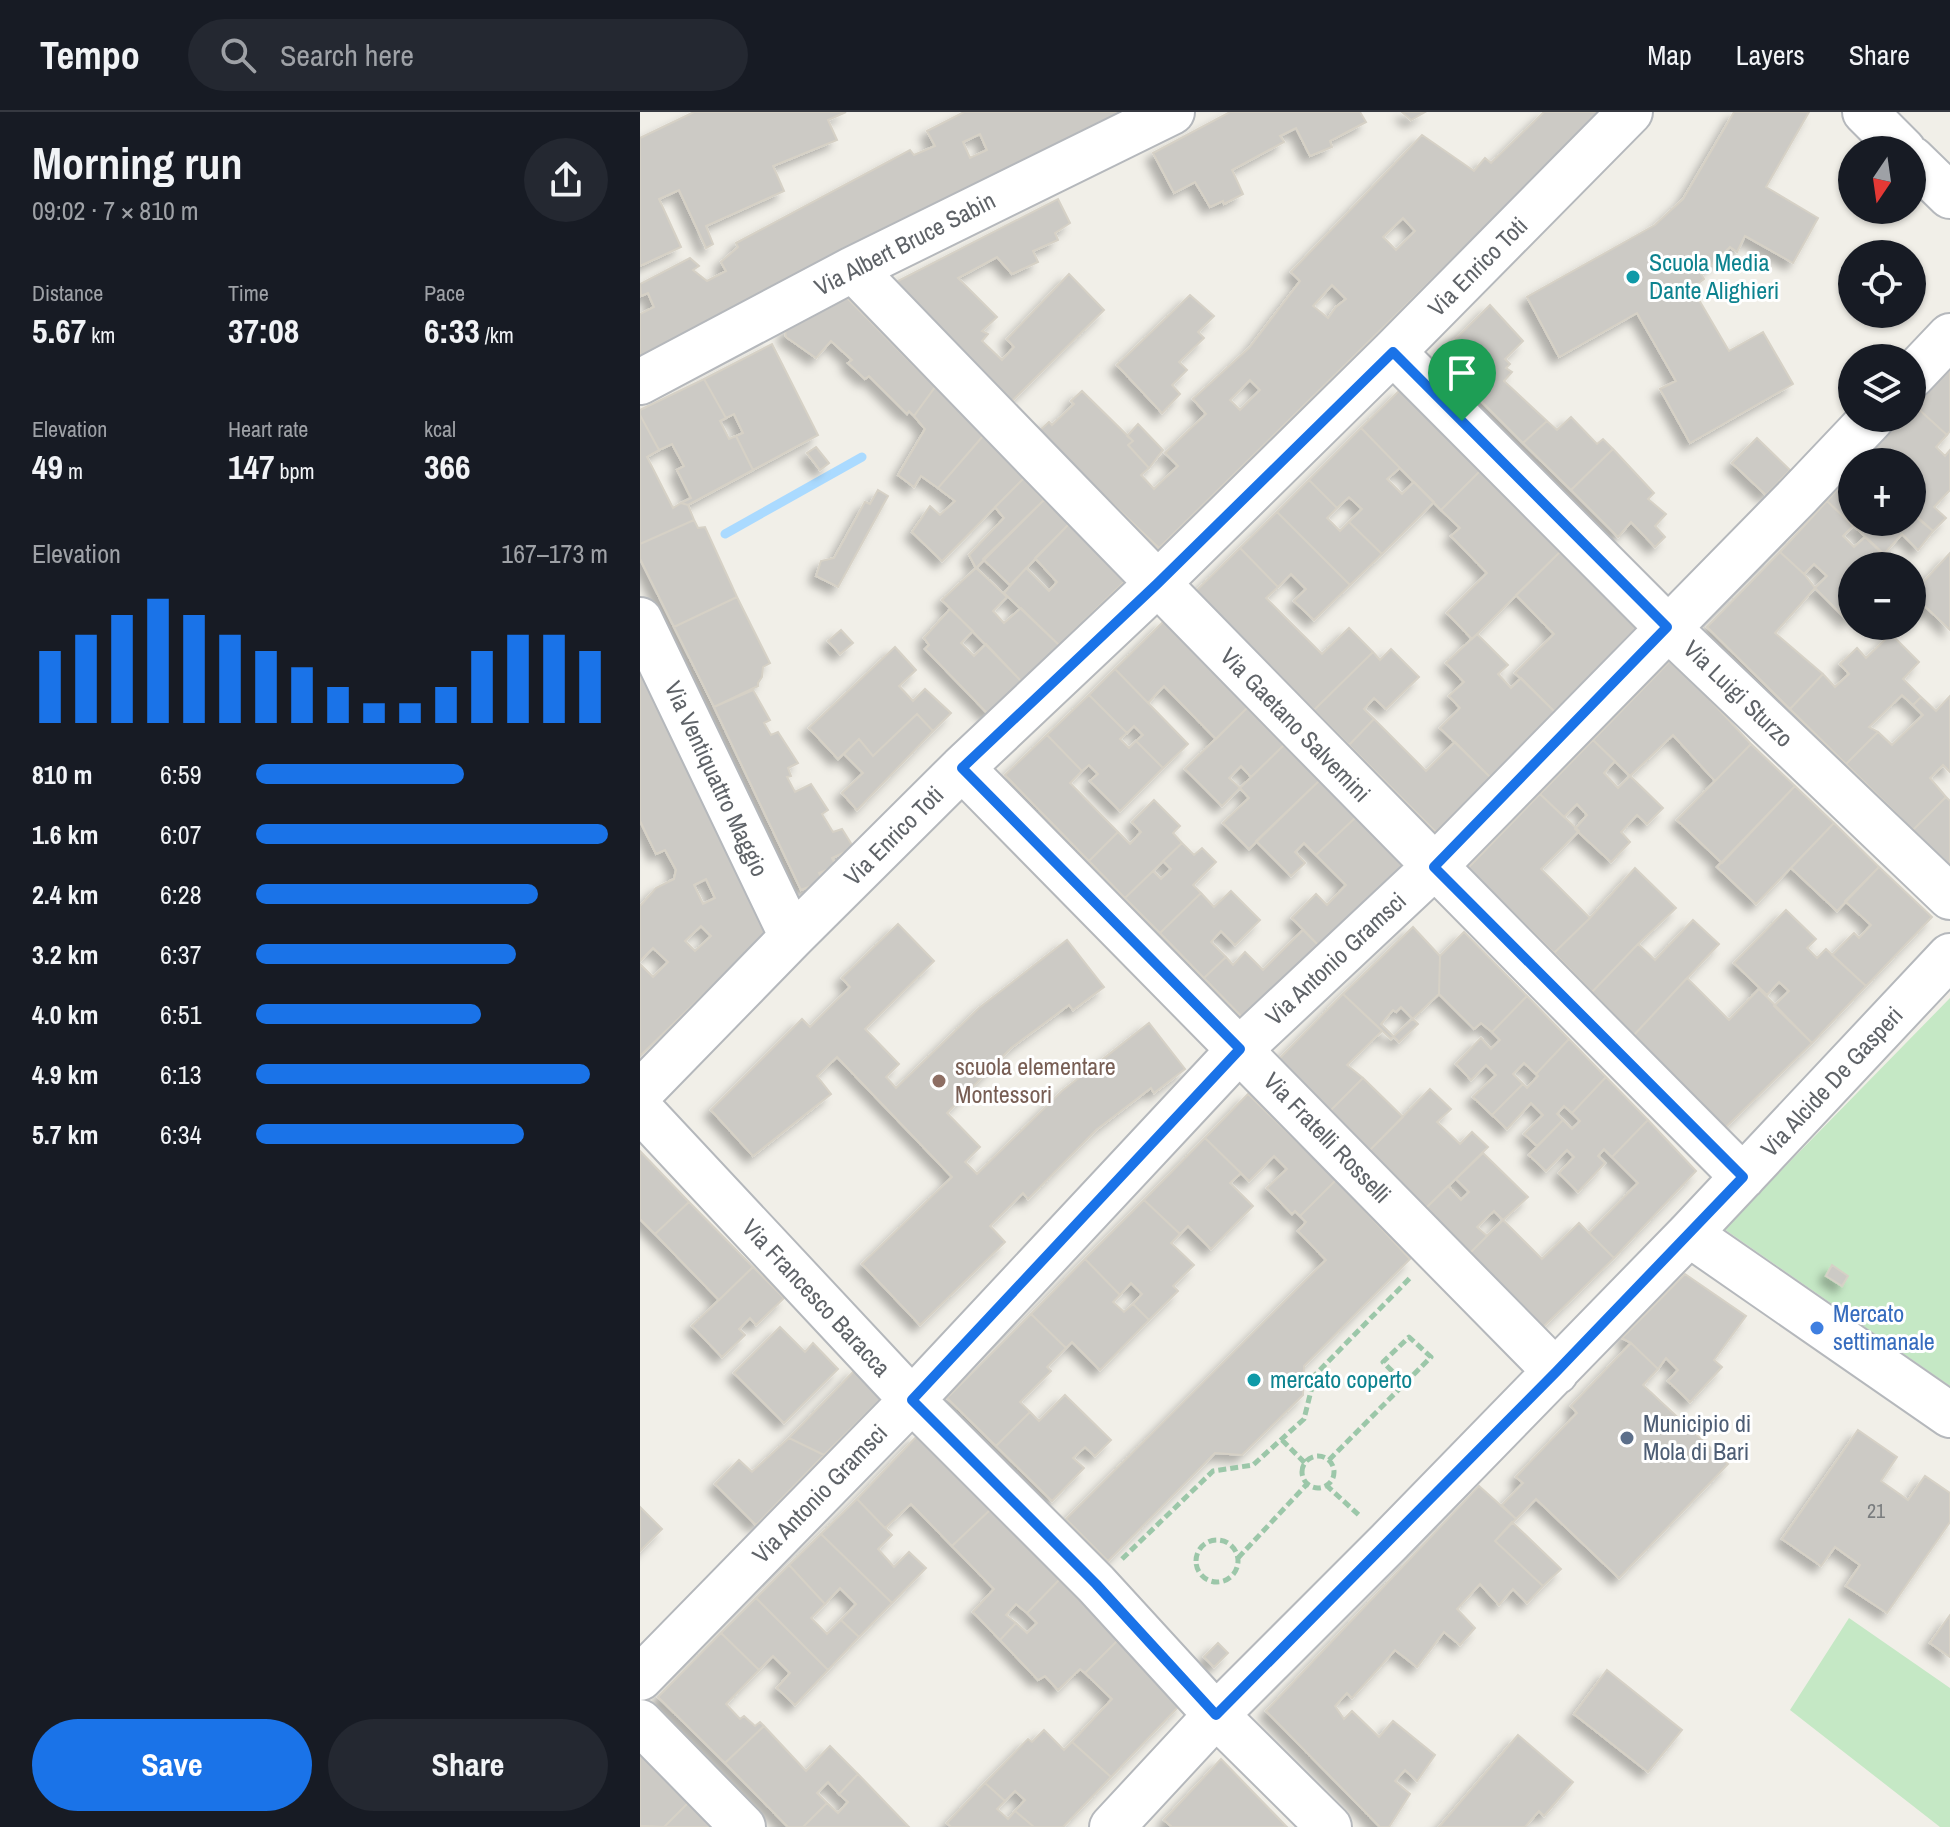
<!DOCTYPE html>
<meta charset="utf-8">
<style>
body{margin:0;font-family:"Archivo Narrow",sans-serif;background:#242831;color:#f1f3f6;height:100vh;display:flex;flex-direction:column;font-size:30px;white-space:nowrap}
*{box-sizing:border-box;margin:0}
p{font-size:26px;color:#9ea1a6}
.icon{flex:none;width:44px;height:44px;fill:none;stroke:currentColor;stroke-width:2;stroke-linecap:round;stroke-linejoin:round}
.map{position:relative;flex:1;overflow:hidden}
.side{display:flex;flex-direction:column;background:#171b24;width:640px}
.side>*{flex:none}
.needle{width:52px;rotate:193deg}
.fabs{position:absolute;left:1198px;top:24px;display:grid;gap:16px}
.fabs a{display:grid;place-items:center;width:88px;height:88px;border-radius:50%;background:#171b24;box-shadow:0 2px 6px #0004;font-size:40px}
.pin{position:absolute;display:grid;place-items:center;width:68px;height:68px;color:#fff;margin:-82px -34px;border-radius:50% 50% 50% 0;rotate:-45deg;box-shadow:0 0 8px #0007}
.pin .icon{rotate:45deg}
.round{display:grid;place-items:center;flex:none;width:84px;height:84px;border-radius:42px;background:#242831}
.head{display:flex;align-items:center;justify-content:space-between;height:136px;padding:0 32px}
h1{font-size:44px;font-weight:700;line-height:60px}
.figures{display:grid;grid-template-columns:repeat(3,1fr);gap:12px;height:136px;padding:8px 32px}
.figures div{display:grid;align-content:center}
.figures b{font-size:34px;font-weight:700}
.figures small{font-size:22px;font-weight:400}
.figures p{font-size:22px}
.chart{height:224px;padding:16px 32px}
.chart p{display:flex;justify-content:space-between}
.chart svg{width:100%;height:144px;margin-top:8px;stroke:#1a73e8;stroke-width:6}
.button{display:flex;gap:16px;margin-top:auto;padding:16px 32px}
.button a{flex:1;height:92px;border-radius:48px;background:#1a73e8;color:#fff;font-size:32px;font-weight:700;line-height:92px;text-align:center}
.button a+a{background:#242831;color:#f1f3f6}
ul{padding:0 32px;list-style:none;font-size:26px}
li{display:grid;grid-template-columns:128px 96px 1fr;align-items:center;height:60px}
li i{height:20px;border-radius:10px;background:#1a73e8}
header{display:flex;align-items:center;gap:48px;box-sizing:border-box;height:112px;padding:0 40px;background:#171b24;border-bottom:2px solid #363941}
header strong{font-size:38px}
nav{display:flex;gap:44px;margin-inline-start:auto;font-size:28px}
.search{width:560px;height:72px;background:#242831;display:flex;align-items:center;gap:20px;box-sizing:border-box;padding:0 28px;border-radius:44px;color:#9ea1a6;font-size:30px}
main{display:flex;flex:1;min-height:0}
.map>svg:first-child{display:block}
</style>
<header>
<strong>Tempo</strong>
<div class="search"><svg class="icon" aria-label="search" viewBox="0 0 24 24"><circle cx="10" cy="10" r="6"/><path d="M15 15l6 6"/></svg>Search here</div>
<nav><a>Map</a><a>Layers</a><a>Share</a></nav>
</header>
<main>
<section class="side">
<div class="head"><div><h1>Morning run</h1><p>09:02 · 7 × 810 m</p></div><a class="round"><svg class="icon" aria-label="share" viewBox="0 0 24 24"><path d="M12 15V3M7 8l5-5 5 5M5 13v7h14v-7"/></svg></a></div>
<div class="figures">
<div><p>Distance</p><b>5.67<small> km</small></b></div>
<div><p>Time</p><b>37:08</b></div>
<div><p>Pace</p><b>6:33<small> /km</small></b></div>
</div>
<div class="figures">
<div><p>Elevation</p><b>49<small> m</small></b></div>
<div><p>Heart rate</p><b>147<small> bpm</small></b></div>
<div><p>kcal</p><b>366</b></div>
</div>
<div class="chart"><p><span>Elevation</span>167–173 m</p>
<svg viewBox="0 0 160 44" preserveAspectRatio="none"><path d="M5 44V22M15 44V17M25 44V11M35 44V6M45 44V11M55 44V17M65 44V22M75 44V27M85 44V33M95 44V38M105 44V38M115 44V33M125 44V22M135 44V17M145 44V17M155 44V22"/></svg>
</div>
<ul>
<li><b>810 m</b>6:59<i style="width:59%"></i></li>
<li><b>1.6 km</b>6:07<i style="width:100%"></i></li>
<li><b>2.4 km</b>6:28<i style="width:80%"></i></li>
<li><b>3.2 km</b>6:37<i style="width:74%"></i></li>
<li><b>4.0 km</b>6:51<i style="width:64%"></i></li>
<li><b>4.9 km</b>6:13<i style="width:95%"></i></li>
<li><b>5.7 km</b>6:34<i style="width:76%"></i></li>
</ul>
<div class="button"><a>Save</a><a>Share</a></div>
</section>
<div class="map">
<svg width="1310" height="1715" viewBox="0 0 1310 1715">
<defs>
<filter id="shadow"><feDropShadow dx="-7" dy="7" stdDeviation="4" flood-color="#0004"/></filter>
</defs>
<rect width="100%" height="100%" fill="#f1efe8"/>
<path fill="#c5e8c5" d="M1310 886V1274L1084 1117Z
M1209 1506 1310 1576V1715H1300L1150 1598Z"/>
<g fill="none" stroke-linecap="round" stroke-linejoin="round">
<path stroke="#aadaff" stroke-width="9" d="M85 422 222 345"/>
</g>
<path fill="#cccac5" stroke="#d6d1c6" stroke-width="2" fill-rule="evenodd" filter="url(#shadow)" d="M54 0H206L188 8 197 28 133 54 144 79 66 114 73 132 66 136 39 78 19 87 41 135 0 154V26Z
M324 0H489L0 250V202L14 195 8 181 1 184 0 172 50 146 59 154 53 158 67 169 86 159 81 150 98 135 96 131 270 38 274 43 295 34 287 19ZM340 22 347 38 330 46 323 30Z
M590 0H720L726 10 690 29 692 35 670 44 656 16 640 24 644 30 592 58 603 82 584 92 583 89 570 95 555 70 534 81 513 41Z
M762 0H785L771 8Z
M904 0H962L519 436 398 320 409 310 412 313 434 292 431 289 442 279 493 329 488 333 509 356 501 363 514 377 538 354 525 341 566 302 553 287 609 236 660 169 651 160 782 23 834 59 845 46 851 51ZM763 106 775 119 756 138 743 125ZM692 173 706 187 696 195 688 206 673 194ZM610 268 620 278 600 298 590 288Z
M1094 0H1169L1126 75 1178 106 1153 151 1105 124 1097 140 1090 135 1061 162 1064 167 1052 176 1089 239 1123 220 1153 272 1050 331 1020 277 1036 269 997 201 919 245 887 185 1015 113 1043 87Z
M418 87 430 111 415 121 418 128 393 139 398 150 372 162 357 145 318 166 357 205 342 219 348 222 342 229 362 248 374 235 367 227 429 162 464 198 372 289 254 171Z
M550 183 574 204 558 220 564 226 539 250 547 258 532 273 540 282 522 301 477 253Z
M207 186 295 275 274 304 269 299 267 302 229 264 225 267 208 251 212 248 191 229 176 246 146 225 145 219Z
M850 193 883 229 865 247 870 252 866 256 872 260 864 269 907 309 883 331 797 245Z
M132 232 178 323 113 358 96 324 103 321 94 302 86 306 64 267Z
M1310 254V319L1307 323 1274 293Z
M64 267 86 306 80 309 89 327 96 324 113 358 48 393 41 391 51 386 37 358 44 354 32 332 19 338 0 303V298Z
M295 275 343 324 298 376 281 364 274 375 258 363 285 317 274 304Z
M761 277 841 358 801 398 721 316Z
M1274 293 1307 323 1296 335 1305 344 1310 338V378L1294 395 1306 406 1293 419 1272 400V350H1221L1262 306H1272V295Z
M0 303 19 338 7 345 33 396 41 391 48 393 54 408 0 432Z
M931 305 957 332 963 327 973 337 931 378 883 331 907 309 917 318Z
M498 312 523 338 509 356 488 333 493 329 487 324Z
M721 316 760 356 747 367 762 382 774 370 794 390 742 442 709 410 722 397 709 385 697 396 669 368Z
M343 324 384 366 302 449 272 420 290 394 300 403 315 389 298 376Z
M1117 326 1150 358 1126 383 1092 351Z
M176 335 189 351 180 358 167 341Z
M973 337 1014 381 1008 387 1026 402 1015 414 1025 425 1015 435 991 410 978 425 931 378Z
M841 358 921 439 832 527 807 501 847 461 811 424 820 416 801 398Z
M1212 360V410H1272V402L1293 419 1278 438 1262 422 1244 442 1187 389Z
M384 366 404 388 336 456 329 443 364 406 355 395Z
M669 368 697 396 687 406 700 419 709 410 742 442 710 473 637 400Z
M238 378 248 384 198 475 176 464 181 449 194 446 225 390 230 392Z
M404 388 429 412 370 473 343 447Z
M1187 389 1213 414 1203 424 1214 435 1225 425 1255 454H1212V479L1210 482 1212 484V505L1208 509 1175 476 1187 464 1174 452 1164 462 1140 440Z
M637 400 710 473 674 508 654 489 666 477 651 462 638 475 600 436Z
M54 408 58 416 65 415 97 485 34 515 0 447V432Z
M429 412 485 469 419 533 364 481 386 456 409 479 417 470 395 446Z
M600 436 638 475 626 486 682 542 709 516 733 540 674 598 556 479Z
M921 439 999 513 915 600 875 561 914 522 876 483Z
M1140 440 1164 462 1175 476 1135 521 1183 562 1150 597 1067 515Z
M1310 441V518L1272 482Z
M336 456 367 485 353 499 364 511 381 496 419 533 382 570 302 488Z
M97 485 130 551 123 555 122 565 118 571V574L74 595 34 515Z
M310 497 333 519 321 531 334 544 346 532 382 570 349 603 285 537 289 533 284 526Z
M524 509 608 595 576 627 524 574 508 591 475 557Z
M201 518 213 531 200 542 188 529Z
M837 522 868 553 858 562 871 576 881 566 915 600 852 667 800 616 820 596 809 584 824 570 806 551Z
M1251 522 1279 550 1263 567 1281 585 1273 593 1262 583 1229 615 1238 620 1206 652 1150 597 1183 562 1195 575 1209 562 1200 552 1217 536 1226 546Z
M255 535 276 558 259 574 273 589 285 577 311 601 293 619 277 602 233 644 219 627 198 647 169 616Z
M751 537 779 565 746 597 734 586 724 597 734 607 709 633 674 598 733 540 740 548Z
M0 547 135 813 0 944V852L13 865 28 850 13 836 0 849V794L16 776 34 767 36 758 25 738 16 742 0 709ZM66 767 75 786 63 792 54 773ZM61 814 71 824 55 839 45 829Z
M1032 547 1111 632 1075 669 1033 623 990 664 953 628Z
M475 557 548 632 523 656 496 629 503 623 494 614 487 621 449 583Z
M113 578 130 608 124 611 131 623 138 620 158 651 148 656 151 664 147 665 155 680 171 672 188 698 182 702 193 720 202 717 214 736 192 746 196 754 179 761 183 769 161 778 74 595Z
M449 583 487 621 480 627 489 636 496 629 523 656 480 699 450 669 458 662 449 653 442 659 407 623Z
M1310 584V660L1303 653 1290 666 1306 685 1273 718 1206 652 1238 620 1252 633 1283 603 1273 593 1281 585 1296 599Z
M608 595 645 632 611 665 601 654 589 666 600 676 582 694 545 657Z
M277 602 293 619 217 698 202 681 223 661 204 642 219 627 233 644Z
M734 607 786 659 815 630 852 667 797 721 709 633Z
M407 623 442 659 430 671 478 720 449 749 365 663Z
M953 628 975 649 964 661 978 676 990 664 1023 696 1007 712 997 703 981 720 990 730 971 750 935 717 947 703 937 692 924 705 900 682Z
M645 632 680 668 609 737 583 711 609 686 600 676Z
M1111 632 1155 674 1082 751 1037 708Z
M680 668 716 705 676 743 664 731 655 740 665 751 651 764 616 729Z
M1155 674 1194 711 1116 792 1077 755Z
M900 682 939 719 901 757 950 806 914 841 828 756Z
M1306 685 1310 689V753L1273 718Z
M514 688 540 714 533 721 542 731 485 786 449 749 478 720 490 732 501 720 492 710Z
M716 705 766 756 682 837 652 806 676 782 687 793 706 773 676 743Z
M1194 711 1239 755 1197 799 1151 756Z
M542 731 554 743 562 736 576 750 553 773 561 781 520 821 485 786 513 759 521 767 531 757 523 749Z
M1239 755 1292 805 1226 874 1192 843 1214 821 1219 826 1231 813 1205 789Z
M995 756 1036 796 998 832 952 880 914 841 950 806Z
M591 779 620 808 595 833 581 819 571 830 586 845 564 866 520 821 561 781 574 795Z
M1146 798 1176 827 1167 836 1177 846 1186 837 1226 874 1172 931 1134 894 1149 879 1139 870 1127 883 1094 851Z
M1053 808 1079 832 994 923 952 880 998 832 1015 848Z
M258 812 294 849 225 917 259 952 246 965 256 976 339 896 427 828 464 875 433 898 429 893 371 936 307 1001 340 1035 325 1050 337 1062 422 979 509 911 545 957 514 981 511 976 456 1018 388 1087 383 1081 350 1114 365 1130 280 1213 222 1152 312 1065 197 945 177 964 191 982 113 1044 71 998 162 907 170 915 210 875 202 866Z
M773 815 800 844 799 882 751 927 703 882Z
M663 818 682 837 607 910 564 866 586 845 593 853 605 840 623 858Z
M824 820 887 884 852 920 841 911 834 917 799 882 800 844Z
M1047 866 1089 908 1119 877 1172 931 1085 1016 994 923Z
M703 882 742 919 707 953 723 966 685 1004 635 951Z
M887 884 929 927 896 962 884 951 873 962 883 972 852 1003 833 985 856 963 846 953 831 968 816 952 841 926 851 937 860 928 852 920Z
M761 895 778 912 759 930 741 912 753 898 756 900Z
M929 927 966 965 932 1001 924 994 917 1002 923 1008 897 1034 884 1022 903 1003 891 991 867 1017 852 1003 883 972 887 976 898 964 896 962Z
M966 965 1008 1008 972 1045 964 1037 958 1044 965 1051 938 1080 919 1061 934 1045 927 1038 906 1059 889 1043 923 1008 932 1017 940 1009 932 1001Z
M723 966 763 1005 725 1043 685 1004Z
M790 977 811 997 797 1010 820 1032 832 1020 848 1035 781 1101 725 1043Z
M608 982 696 1068 660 1104 655 1099 652 1102 627 1076 647 1057 634 1044 609 1069 565 1026Z
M1008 1008 1056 1059 974 1146 949 1121 998 1071 972 1045Z
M565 1026 601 1061 590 1071 613 1094 571 1137 548 1114 540 1122 504 1088Z
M0 1039 49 1090 15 1122 0 1107Z
M843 1041 888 1085 863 1108 854 1099 837 1115 847 1124 825 1146 781 1101 808 1074 821 1088 829 1080 816 1067Z
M696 1068 770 1147 664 1254 663 1283 602 1343 575 1341 468 1449 426 1407 686 1148 658 1119 666 1110 660 1104Z
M504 1088 540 1122 531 1131 554 1153 533 1174 538 1179 509 1208 493 1192 502 1182 491 1171 480 1183 445 1147Z
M49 1090 113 1155 79 1188 15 1122Z
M863 1108 902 1147 939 1111 974 1146 899 1219 825 1146Z
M445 1147 480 1183 473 1190 484 1200 493 1192 509 1208 460 1258 432 1230 426 1236 391 1202Z
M1192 1153 1208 1164 1202 1174 1186 1164Z
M113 1155 144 1186 116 1213 110 1206 99 1217 105 1223 82 1245 52 1214Z
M1045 1162 1106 1204 1074 1248 1082 1255 1050 1290 1028 1269 1038 1258 1026 1246 1018 1257 991 1231 982 1226Z
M391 1202 426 1236 407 1255 411 1259 380 1290 390 1300 356 1334 307 1286Z
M140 1215 165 1240 173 1231 198 1257 144 1311 94 1261Z
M991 1231 1018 1257 1003 1273 1088 1352 979 1466 896 1387 876 1407 862 1393 883 1371 876 1365 937 1301 931 1294Z
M216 1257 244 1284 184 1343 149 1326Z
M425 1283 471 1328 455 1344 445 1335 433 1346 444 1356 412 1389 356 1334 390 1300 399 1309Z
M1218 1318 1257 1345 1241 1369 1268 1388 1285 1364 1310 1381V1410L1247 1501 1206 1474 1220 1453 1195 1435 1181 1454 1142 1427Z
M278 1323 351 1397 312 1434 271 1392 245 1416 217 1387Z
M149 1326 184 1343 116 1413 75 1372 99 1348 112 1360Z
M839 1374 876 1407 855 1429 903 1474 887 1491 873 1477 859 1493 840 1472 817 1497 835 1516 820 1533 804 1520 777 1555 755 1538 712 1586 707 1581 695 1594 704 1607 712 1599 739 1625 753 1609 795 1643 777 1669 765 1658 755 1669 770 1682 749 1715H740L626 1599Z
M217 1387 252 1423 238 1437 254 1455 269 1440 286 1456 252 1491 181 1422Z
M0 1395 22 1417 0 1439Z
M351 1397 420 1467 387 1501 376 1492 366 1503 376 1511 360 1528 333 1500 354 1477 312 1434Z
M872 1410 921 1457 903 1474 855 1429Z
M181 1422 252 1491 219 1525 201 1508 216 1492 200 1476 185 1492 149 1453Z
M149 1453 185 1492 171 1506 187 1522 201 1508 219 1525 188 1558 116 1486Z
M420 1467 478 1528 445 1561 440 1557 418 1578 405 1564 398 1568 360 1528 376 1511 387 1521 397 1511 387 1501Z
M116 1486 188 1558 155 1593 137 1576 150 1561 133 1544 119 1558 81 1521Z
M1310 1503V1545L1290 1531Z
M81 1521 119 1558 86 1592 100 1607 104 1604 115 1614 120 1610 124 1614 85 1651 18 1585Z
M478 1528 542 1591 471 1665 432 1630 472 1587 445 1561Z
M578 1531 588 1541 574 1555 564 1545Z
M967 1558 1042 1618 1008 1660 934 1602Z
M124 1614 166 1659 190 1634 218 1662 199 1682 188 1670 177 1681 187 1691 163 1715H148L85 1651Z
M404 1618 424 1638 432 1630 471 1665 423 1715H394L375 1699 385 1688 375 1679 365 1689 345 1671 388 1627 392 1630Z
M878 1623 933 1670 904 1704 899 1699 885 1715H799Z
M0 1637 50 1689 24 1715 0 1714Z
M581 1647 647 1715H532L524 1708Z
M218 1662 269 1715H163L187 1691 198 1701 208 1690 199 1682Z
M345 1671 365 1689 357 1697 368 1707 375 1699 394 1715H311L307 1711Z
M50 1689 76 1715H24Z"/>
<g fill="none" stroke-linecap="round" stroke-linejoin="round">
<defs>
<path id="minor" d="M1225 0 1263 38
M1272 47 1310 84
M213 157C507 462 804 765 1103 1065
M753 240 1027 515 1310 785
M1272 264 1310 224
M0 270 213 157 532 0
M0 508 152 825
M322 656 916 1260
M0 981 152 825 322 656 517 472 753 240 990 0
M0 997 272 1288 456 1472 576 1603 689 1715
M1049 1122 1310 1303
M0 1566 272 1288 600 937 794 755 1159 383 1232 306
M0 1610 103 1715
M472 1715 576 1603 749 1430 1049 1122 1310 844"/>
</defs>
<use href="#minor" stroke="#b5b8bc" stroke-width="48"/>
<path stroke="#9cc7a9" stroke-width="5" stroke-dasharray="8 4" stroke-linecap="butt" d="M642 1328 665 1351
M662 1360a16 16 0 1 1 32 0a16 16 0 1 1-32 0Z
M689 1348 791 1245 769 1225 743 1250 765 1272
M686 1373 721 1405
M556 1449a21 21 0 1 1 42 0a21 21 0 1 1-42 0Z
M598 1446 668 1371
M482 1447 573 1359 613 1353 664 1307 675 1263 771 1165"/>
<use href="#minor" stroke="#fff" stroke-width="44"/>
</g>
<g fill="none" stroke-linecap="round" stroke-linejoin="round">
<defs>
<path id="route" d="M753 240 1027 515 794 755 1103 1065 916 1260 576 1603 456 1472 272 1288 600 937 322 656 517 472Z"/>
</defs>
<use href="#route" stroke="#fff" stroke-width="16"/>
<use href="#route" stroke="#1a73e8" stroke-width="10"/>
</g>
<g fill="#0f9aa8" stroke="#fff" stroke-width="3">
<circle cx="993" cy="165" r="8"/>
<circle cx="614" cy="1268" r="8"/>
</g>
<circle fill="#8d6e63" stroke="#fff" stroke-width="3" cx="299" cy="969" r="8"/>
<circle fill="#3f7fe0" stroke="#fff" stroke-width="3" cx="1177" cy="1216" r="8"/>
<circle fill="#5c6f8a" stroke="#fff" stroke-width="3" cx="987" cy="1326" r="8"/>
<g text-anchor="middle" stroke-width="6" stroke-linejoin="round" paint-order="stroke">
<g font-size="20" fill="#7a7d7f">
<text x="1236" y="1406">21</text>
</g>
<g font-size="24" fill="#5f6368" stroke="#fff">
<text transform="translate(265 132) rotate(-27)" y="8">Via Albert Bruce Sabin</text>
<text transform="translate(838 155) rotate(-45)" y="8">Via Enrico Toti</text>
<text transform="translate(1098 582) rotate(44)" y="8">Via Luigi Sturzo</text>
<text transform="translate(655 613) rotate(46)" y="8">Via Gaetano Salvemini</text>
<text transform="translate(76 667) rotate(65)" y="8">Via Ventiquattro Maggio</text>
<text transform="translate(254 724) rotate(-45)" y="8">Via Enrico Toti</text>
<text transform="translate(696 847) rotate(-43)" y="8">Via Antonio Gramsci</text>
<text transform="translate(1192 970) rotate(-47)" y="8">Via Alcide De Gasperi</text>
<text transform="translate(687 1026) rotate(46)" y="8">Via Fratelli Rosselli</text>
<text transform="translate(176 1186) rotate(47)" y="8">Via Francesco Baracca</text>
<text transform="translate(180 1382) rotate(-46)" y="8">Via Antonio Gramsci</text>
</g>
<g font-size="24" fill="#0d838f" stroke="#fff" text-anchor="start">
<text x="1009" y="159">Scuola Media<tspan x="1009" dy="28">Dante Alighieri</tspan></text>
<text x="630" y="1276">mercato coperto</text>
</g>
<g font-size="24" fill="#785e54" stroke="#fff" text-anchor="start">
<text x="315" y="963">scuola elementare<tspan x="315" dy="28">Montessori</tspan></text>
</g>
<g font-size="24" fill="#366cbe" stroke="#fff" text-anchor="start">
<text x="1193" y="1210">Mercato<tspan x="1193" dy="28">settimanale</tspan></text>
</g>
<g font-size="24" fill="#4e5e75" stroke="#fff" text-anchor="start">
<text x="1003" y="1320">Municipio di<tspan x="1003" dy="28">Mola di Bari</tspan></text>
</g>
</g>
</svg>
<div class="fabs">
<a><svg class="needle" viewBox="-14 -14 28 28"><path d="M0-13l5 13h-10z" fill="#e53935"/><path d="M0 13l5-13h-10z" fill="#9ea1a6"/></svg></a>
<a><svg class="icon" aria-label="locate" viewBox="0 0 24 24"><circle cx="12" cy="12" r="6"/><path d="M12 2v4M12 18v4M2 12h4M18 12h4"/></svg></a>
<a><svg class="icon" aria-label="layers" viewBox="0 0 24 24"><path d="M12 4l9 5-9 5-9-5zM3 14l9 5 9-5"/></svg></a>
<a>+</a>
<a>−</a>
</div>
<div class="pin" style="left:822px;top:309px;background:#1e9e55"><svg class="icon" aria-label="arrive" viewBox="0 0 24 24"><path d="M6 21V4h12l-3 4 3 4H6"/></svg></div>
</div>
</main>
